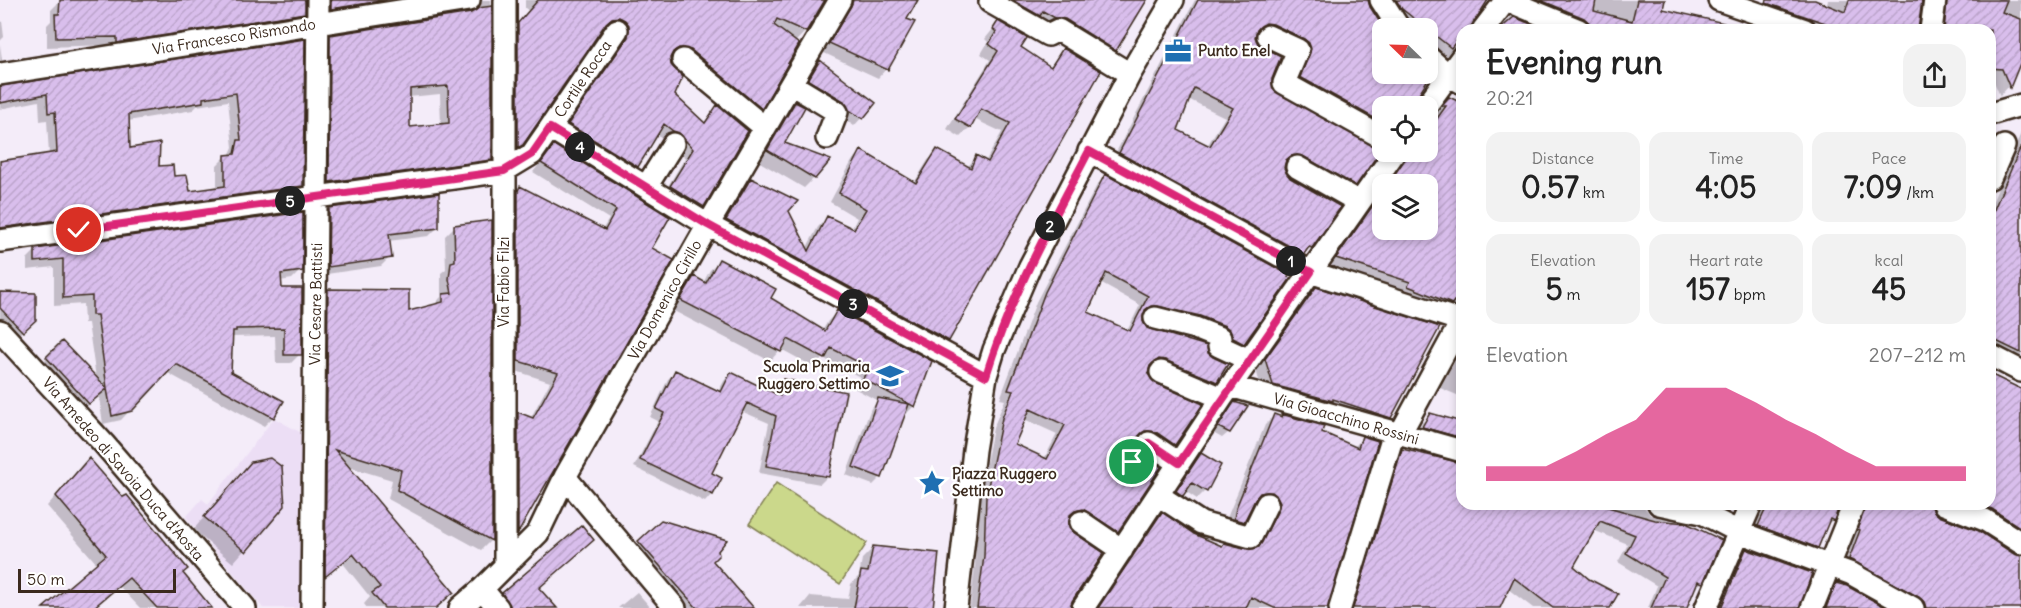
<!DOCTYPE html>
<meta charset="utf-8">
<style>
body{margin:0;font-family:Delius,sans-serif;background:#f2f2f2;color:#222;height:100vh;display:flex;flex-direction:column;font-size:22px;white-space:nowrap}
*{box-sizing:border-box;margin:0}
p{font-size:20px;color:#767676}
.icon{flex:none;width:33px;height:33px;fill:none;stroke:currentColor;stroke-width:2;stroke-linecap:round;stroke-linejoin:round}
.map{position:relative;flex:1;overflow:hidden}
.details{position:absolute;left:1456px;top:24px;width:540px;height:486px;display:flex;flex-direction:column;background:#fff;border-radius:18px;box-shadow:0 3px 9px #0003}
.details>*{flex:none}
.needle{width:39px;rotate:293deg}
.buttons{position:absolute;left:1372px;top:18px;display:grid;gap:12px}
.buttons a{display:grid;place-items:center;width:66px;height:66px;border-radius:12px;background:#fff;box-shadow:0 3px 9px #0003;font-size:30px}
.scale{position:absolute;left:18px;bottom:15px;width:158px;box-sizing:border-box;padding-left:6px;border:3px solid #3b2a1e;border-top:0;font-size:16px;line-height:21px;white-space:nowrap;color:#3b2a1e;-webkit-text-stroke:4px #fff;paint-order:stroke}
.pin{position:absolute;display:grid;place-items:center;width:51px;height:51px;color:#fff;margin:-26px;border:3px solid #fff;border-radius:50%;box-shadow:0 2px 6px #0007}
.km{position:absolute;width:30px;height:30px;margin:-15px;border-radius:50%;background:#222;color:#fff;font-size:16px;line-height:30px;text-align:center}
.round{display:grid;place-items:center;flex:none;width:63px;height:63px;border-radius:18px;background:#f2f2f2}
.overview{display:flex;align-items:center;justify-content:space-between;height:102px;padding:0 30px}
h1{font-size:33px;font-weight:700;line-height:45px}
.metrics{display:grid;grid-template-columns:repeat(3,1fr);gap:9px;height:102px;padding:6px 30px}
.metrics div{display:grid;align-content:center;border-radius:15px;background:#f2f2f2;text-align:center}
.metrics b{font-size:30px;font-weight:700}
.metrics small{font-size:16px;font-weight:400}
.metrics p{font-size:16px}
.chart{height:168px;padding:12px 30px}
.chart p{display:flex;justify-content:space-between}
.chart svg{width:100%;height:108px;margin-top:6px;fill:#db2777;opacity:.7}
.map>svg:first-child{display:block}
</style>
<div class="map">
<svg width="2021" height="608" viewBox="0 0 2021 608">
<defs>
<pattern id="building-hatch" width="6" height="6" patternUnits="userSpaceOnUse" patternTransform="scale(1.5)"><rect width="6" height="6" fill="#d9beec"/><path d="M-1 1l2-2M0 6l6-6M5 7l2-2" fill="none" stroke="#bba3ca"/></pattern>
</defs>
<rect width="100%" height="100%" fill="#f4ecf9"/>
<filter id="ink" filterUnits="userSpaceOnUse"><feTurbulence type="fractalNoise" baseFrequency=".0167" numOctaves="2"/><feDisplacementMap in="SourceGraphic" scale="12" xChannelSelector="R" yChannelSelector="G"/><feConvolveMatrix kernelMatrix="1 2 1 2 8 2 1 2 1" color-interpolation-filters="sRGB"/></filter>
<g filter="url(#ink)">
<path fill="#ecdef5" d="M274 418 305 435 304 608H263L186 517 202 499 208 504Z"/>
<path fill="#cbd88b" stroke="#838154" stroke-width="1.5" d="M776 483 867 543 840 584 749 524Z"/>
<path fill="#0003" fill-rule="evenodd" d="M78 0H305L304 12 295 21 109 51 108 45 47 47V25L51 21V10L60 1Z
M318 0H430L322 17Z
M469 0H491V159L482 168 321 190 322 45 331 36 473 14V7ZM440 94 441 126 408 129 409 97Z
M525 0H823L805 32 795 42 797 44 760 108 752 116 675 56H670L674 95 704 123 717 107 747 131 702 206 694 215 662 196 685 158 670 141 664 140 656 133 637 166 628 175 560 133 619 47 620 34 609 26 602 27 522 144 512 153 509 33 529 11 525 8Z
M839 0H916L905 19 886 69 878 78 822 52 844 11Z
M988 0H1145L1115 50 1106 59Z
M1195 0H1367L1383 37V74H1419L1426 79 1412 106H1383V139L1292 87 1301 65 1264 33 1255 32 1254 38 1261 48 1271 78 1272 91 1355 185 1345 194 1293 164H1284L1283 168 1311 247 1301 256 1111 162ZM1188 99 1225 117 1207 146 1176 130Z
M1380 0H1488L1472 21 1469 30H1462V60L1453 53 1442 57 1428 46V28H1406Z
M1508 0H1664L1662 10 1697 30H1577Z
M1790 0H1811L1826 6 1828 0H1922L1917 30H1804L1781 20 1787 3Z
M1934 0H2021V57L2008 87 2000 96 1990 72V30H1936Z
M1511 17 1542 30H1498Z
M0 21H2L4 37 0 41Z
M998 23 1019 48 1049 67 1063 50 1099 72 947 340 938 349 718 229 742 189 751 180 788 211 806 249 818 227 827 218 851 230 857 218 830 202 852 161 861 152 914 183 928 160 938 151 967 167 977 157 985 162 1002 132 974 119 970 127 960 137 947 129 990 60 981 54 988 42 985 39Z
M303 41 302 185 293 194 0 235V163L49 155 47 120 40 121 39 101 0 109V115V88ZM228 101 233 147 229 156H226L217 165V189L189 193 173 178 129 150 128 121 193 110 197 106Z
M0 44 2 60 0 62Z
M820 62 874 104 854 126 801 88 812 70Z
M1449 98 1462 105V315L1328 267 1383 190V230H1428V184H1387L1399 164 1394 152H1428V119Z
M795 103 783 144 814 178 804 188 758 161 785 114Z
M2021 133V366L1990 351V208Z
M554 147 668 217 650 248 672 260 517 532 510 539V422L518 413 530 419 550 382 510 369 512 196 521 188 602 230 609 219 533 172Z
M1105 176 1243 343 1234 352 1149 314H1143L1141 321 1146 329 1216 381 1207 390 1156 368H1148L1147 375 1174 444 1166 453 1146 440 1135 439 1121 453 1118 460 1117 531 1108 540 1073 518H1068L1070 608H970L975 566 978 505 993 428 1005 400 1000 399 1036 302 1097 185ZM1100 283 1140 305 1127 331 1086 312ZM1024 419 1057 434 1044 459 1013 445Z
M329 210 438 227 429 236 388 241 390 257 381 266 320 275V219Z
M455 226 491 540 481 550 388 499 392 480 346 466 435 608H367L364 604 370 597 342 562 316 585 319 300 326 292 325 463 328 460 329 292H327L329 290 408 312 434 305 441 297V273L446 269 445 236Z
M36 250 301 270 292 279 280 281 281 289 300 354 291 363H276L275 336 231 337 230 373 273 417 264 426 166 372 121 420 103 424 99 397 80 412 39 366 62 343 96 378 88 323H84L83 304 54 306V267L27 270V259Z
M719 261 770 298 822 331 828 321 837 312 914 406 905 415 881 477 873 485 846 475 871 408 878 401 854 388 860 377 823 358 814 367 781 349 770 361 672 310 684 288 694 278 703 283 710 270Z
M1316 289 1390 417 1380 427 1263 394 1256 370 1306 299Z
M0 294 35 319 16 337 0 320Z
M1462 348V397L1440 388Z
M676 372 718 392 724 381 731 373 775 395 776 388 784 381 828 476 820 484 759 473 769 423 741 411 710 473 712 494 705 502 634 467 658 421 650 417 668 379Z
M2021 390V544L1944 504H1990Z
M1235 404 1229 432 1222 438 1213 433Z
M1282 415 1354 447 1363 438 1327 608H1097L1153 523 1162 514 1193 535 1221 547 1248 551 1255 549 1270 520 1263 501H1252L1243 521 1234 530 1226 528 1227 518 1265 425 1274 416 1280 417Z
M1430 415 1462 424V453L1415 435 1421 424Z
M1403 451 1462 465V504H1645V508L1650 515 1683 524 1702 582 1693 591 1685 608H1648L1657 586 1618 562 1628 544 1593 530 1572 566 1607 608H1533L1508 589 1499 608H1348L1394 460Z
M1201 455 1205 491 1197 499 1185 491 1174 503 1169 500 1193 463Z
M251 463 284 505 233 563 193 530Z
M80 469 181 573 210 608H140L119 586 92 608H45L97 564 47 506Z
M1764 504H1839L1832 520 1825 527 1817 547 1808 556 1750 535Z
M1853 504H1930L1939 517 2021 557V608H1912L1840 569 1852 540 1849 539Z
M639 542 716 551 711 561 752 608H674L627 554Z
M874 547 931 608H800L810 596 848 599 851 584 859 576 862 559Z
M1746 550 1798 608H1715L1735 561Z
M1836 584 1884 608H1821L1827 594Z
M538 588 555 608H501L495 601 503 594Z
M637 592 651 608H618Z"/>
<path fill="url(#building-hatch)" stroke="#3b2a1e" stroke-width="1.5" fill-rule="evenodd" d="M60 0H305V13L117 43V37L56 38 55 14H59Z
M331 0H387L331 9Z
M538 0H825L806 32 777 19 774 25 799 44 762 109 691 50 679 48 673 52 670 58 671 65 683 77 675 95 705 123 717 105 748 131 704 207 670 186 693 149 679 133 673 131 664 124 638 167 568 124 628 37 629 25 625 20 619 17 612 18 606 23 523 145 518 148V23Z
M853 0H918L907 19 915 22 888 70 829 43 851 6Z
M1012 0H1147L1116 51 1065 19 1055 18 1043 11 1040 16Z
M1198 0H1368L1370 7 1383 27V74H1427L1430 76 1416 98 1414 106H1383V123L1300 77 1311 49 1309 43 1304 39 1273 24 1266 23 1257 30 1255 37 1258 44 1281 56 1272 79 1274 90 1381 150 1356 186 1303 156H1291L1286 160 1284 168 1290 178 1341 207 1312 248 1309 247 1304 254 1119 153ZM1194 88 1233 108 1210 146 1178 130Z
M1396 0H1488L1469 30H1462V34L1451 48 1402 9Z
M1540 0H1596L1594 11 1632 21 1637 0H1665L1663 9 1724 23 1723 30H1592L1589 23 1584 18Z
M1767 0H1815L1845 12 1849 0H1922L1918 30H1839L1840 28 1766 3Z
M1947 0H2007L2002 12 2021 19V61L2010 88 2002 69 1990 68V30H1944Z
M492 6V160L329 182 330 35 471 13 478 8ZM448 86 449 123 410 127V89Z
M1514 17 1545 30H1499Z
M998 21 1027 38 1021 47 1051 67 1063 48 1101 71 949 341 726 220 751 178 798 201 789 211 809 251 827 216 854 229 866 209 839 193 861 150 916 183 937 149 971 168 976 155 988 162 1010 123 981 109 971 128 955 119 998 51 989 44 996 32 993 29Z
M305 39 303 186 0 228V161L57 152 55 112 48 113 47 94 0 103V86ZM236 93 241 140H238L235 154 225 155V186L190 191 187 175 174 176 173 165 159 166 160 143 130 148 129 114 203 102V98Z
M820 60 876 103 863 119 849 110 844 101 808 80Z
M1449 97 1462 103V304L1454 301 1452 304 1408 286 1410 282 1336 258 1383 191V230H1428V184H1388L1405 159 1407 152H1428V131L1446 106H1441Z
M795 102 805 107 785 143 831 160 815 179 767 150Z
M554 145 670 217 652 248 674 260 518 533V412L533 418 558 373 518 361V191L520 186 605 230 616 210 541 163Z
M2021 146V353L1990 338V219Z
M1105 174 1289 275 1288 277 1291 278 1244 344 1233 338 1230 330 1225 326 1200 316 1158 306H1151L1145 310 1143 321 1147 328 1207 346 1208 353 1213 357 1228 364 1217 382 1165 360 1159 359 1150 366 1148 374 1155 383 1203 404 1175 445 1156 432 1145 431 1122 454 1119 460 1120 466 1129 474H1137L1151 460 1161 467 1118 532 1083 509 1075 511 1070 515 1069 527 1073 532 1104 553 1072 601 1070 608H977L984 556 986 496 1002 418 1013 391 1008 390 1045 292ZM1106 273 1148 296 1130 331 1088 312ZM1030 409 1065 425 1047 459 1015 444Z
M439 193V228L389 234 392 258 328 267 329 208Z
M303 212V271L281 274 282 288H302V355H284V328L236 329V331H233L231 372 284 401 274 418 176 364 132 411 112 416 107 389 89 404 46 357 62 341 107 388 97 315H92V296L63 298V259L35 262V249Z
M492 220V541L397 490 401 470 335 450 454 592 436 608H384L372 593 380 587 353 554 325 577 328 289 409 290V311L443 302V294L452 293 449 279 451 262 455 261 454 225Z
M719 259 776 289 771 298 825 331 837 310 932 361 915 407 863 379 868 367 831 348 825 359 788 339 781 352 680 300 694 276 706 283Z
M1316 287 1440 327 1391 418 1333 399V401L1273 385 1265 359Z
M0 292 36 293V320L23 332 0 308Z
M675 370 721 392 731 372 780 396 783 379 846 392 829 477 766 466 776 416 747 403 712 473 722 478 713 495 640 460 664 413 656 409Z
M1990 374 2021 389V528L1992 509 1979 504H1990Z
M878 398 909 404 882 478 853 467Z
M1234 402 1248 406 1230 433 1218 427Z
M1430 413 1462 422V438L1422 427Z
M1274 414 1282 417 1281 414 1324 426 1322 432 1358 448 1362 436 1378 441 1328 608H1274L1251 597 1246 608H1098L1162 512 1194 534 1222 546 1224 543 1248 549 1259 547 1278 510 1280 502 1277 496 1272 492 1260 493 1256 498 1244 522 1234 519 1236 508Z
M1402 449 1462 463V504H1610L1608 507 1655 520 1686 523 1722 540 1703 583 1698 581 1687 608H1651L1665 577 1626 553 1635 535 1600 521 1574 566 1589 579 1618 594 1610 608H1553L1514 578 1500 608H1353Z
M1201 453 1221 465 1207 492 1192 483 1183 496 1176 491Z
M89 458 123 497 127 495 188 569 183 573 212 608H157L129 578 93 608H43L106 555 56 496Z
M270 458 282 467 285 506 246 552 204 517 251 462Z
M1768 504H1840L1834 521 1830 519 1818 548 1758 526Z
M1866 504H1932L1934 511 1939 516 1979 531 2014 554 2021 556V608H1926L1924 602 1919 597 1849 559 1860 530 1857 529Z
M661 520 727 540 718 551 719 555 713 561 754 608H697L638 541Z
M582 525 594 540 539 588 557 608H511L502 593Z
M873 546 939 553 933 608H854L861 571 868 572Z
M1746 549 1812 573 1800 608H1721Z
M1836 583 1847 586 1887 608H1826Z"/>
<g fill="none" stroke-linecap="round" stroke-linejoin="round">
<defs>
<path id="minor" d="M1381 0 1399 28
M1506 0 1579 30
M1719 0 1805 30
M990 2 1048 35 1058 30 1130 74
M1483 30 1506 0
M1931 30 1935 0
M1268 36 1298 50 1284 83 1383 138
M1428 57 1448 75 1462 83
M683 60 765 128
M0 74 469 0
M791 84 837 112 827 138
M1426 106 1462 57
M1990 114 2021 105
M550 128 617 30
M1089 151 1310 272 1462 321
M1297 167 1359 202
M1990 178 2004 146
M646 187 673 144
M0 241 504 171 532 154 550 128 708 225 986 376
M1155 318 1195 328 1220 338 1219 346 1249 360
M0 331 104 444 245 608
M1990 355 2021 371
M1161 372 1222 398
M1230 386 1462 451
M1400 434 1462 320
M1132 462 1149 443 1179 463
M565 477 675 608
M1158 495 1201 523 1251 537 1267 504
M1659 504 1702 513 1739 532 1852 574 1913 608
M1944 504 1985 520 2021 543
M1081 522 1122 550
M505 565V0
M482 589 498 608
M312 608 318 0
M460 608 482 589 538 533 565 477 708 225 840 0
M956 608 974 450 986 376 994 350 1030 266 1130 74 1173 0
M1083 608 1222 398 1395 152
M1340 608 1394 432
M1706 608 1751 504
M1812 608 1854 504"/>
</defs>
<use href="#minor" stroke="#3b2a1e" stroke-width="26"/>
<use href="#minor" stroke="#fff" stroke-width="21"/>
</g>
</g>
<g fill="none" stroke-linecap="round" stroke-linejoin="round" filter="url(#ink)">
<defs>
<path id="route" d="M79 230 504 171 532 154 550 128 708 225 986 376C1010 297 1051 224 1089 151L1311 272 1179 463 1149 443 1132 462"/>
</defs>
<use href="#route" stroke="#fff" stroke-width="12"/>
<use href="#route" stroke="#db2777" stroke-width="8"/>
</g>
<defs>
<symbol id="office-bare" viewBox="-9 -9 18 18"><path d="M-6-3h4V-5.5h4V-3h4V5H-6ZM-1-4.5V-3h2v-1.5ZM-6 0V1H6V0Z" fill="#1f6fb2" stroke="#fff" stroke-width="2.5" paint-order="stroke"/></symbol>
<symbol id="school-bare" viewBox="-9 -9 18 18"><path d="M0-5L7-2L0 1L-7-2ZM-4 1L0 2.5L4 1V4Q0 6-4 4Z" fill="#1f6fb2" stroke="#fff" stroke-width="2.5" paint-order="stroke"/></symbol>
<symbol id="sight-bare" viewBox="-9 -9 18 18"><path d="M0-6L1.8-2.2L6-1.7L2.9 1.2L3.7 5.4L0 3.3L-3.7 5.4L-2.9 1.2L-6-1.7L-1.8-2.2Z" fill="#1f6fb2" stroke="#fff" stroke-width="2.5" paint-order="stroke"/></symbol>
</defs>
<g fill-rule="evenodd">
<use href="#office-bare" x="1159" y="32" width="38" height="38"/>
<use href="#school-bare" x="871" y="357" width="38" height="38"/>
<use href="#sight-bare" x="913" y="464" width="38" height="38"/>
</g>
<g text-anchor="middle" stroke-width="4.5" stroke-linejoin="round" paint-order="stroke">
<g font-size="15" fill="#3b2a1e" stroke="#fff">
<text transform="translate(234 37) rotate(-9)" y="5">Via Francesco Rismondo</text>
<text transform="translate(583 79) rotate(-56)" y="5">Cortile Rocca</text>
<text transform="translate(504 282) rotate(-90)" y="5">Via Fabio Filzi</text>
<text transform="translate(665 300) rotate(-61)" y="5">Via Domenico Cirillo</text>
<text transform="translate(316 304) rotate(-89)" y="5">Via Cesare Battisti</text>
<text transform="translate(1346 419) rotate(16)" y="5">Via Gioacchino Rossini</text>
<text transform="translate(123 469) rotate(49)" y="5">Via Amedeo di Savoia Duca d'Aosta</text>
</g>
<g font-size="15" font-weight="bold" fill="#3b2a1e" stroke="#fff" text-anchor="start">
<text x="1198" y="56">Punto Enel</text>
<text x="870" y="372" text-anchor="end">Scuola Primaria<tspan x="870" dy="17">Ruggero Settimo</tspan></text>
<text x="952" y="479">Piazza Ruggero<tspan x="952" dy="17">Settimo</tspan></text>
</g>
</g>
</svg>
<div class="buttons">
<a><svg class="needle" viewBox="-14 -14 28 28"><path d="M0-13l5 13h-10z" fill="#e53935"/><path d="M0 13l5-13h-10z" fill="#767676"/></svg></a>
<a><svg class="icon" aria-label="locate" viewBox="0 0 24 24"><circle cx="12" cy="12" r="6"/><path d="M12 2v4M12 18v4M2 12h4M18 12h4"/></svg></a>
<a><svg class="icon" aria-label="layers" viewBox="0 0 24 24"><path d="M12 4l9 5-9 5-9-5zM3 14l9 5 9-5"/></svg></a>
</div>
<div class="scale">50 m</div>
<div class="pin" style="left:1132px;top:462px;background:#1e9e55"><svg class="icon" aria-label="arrive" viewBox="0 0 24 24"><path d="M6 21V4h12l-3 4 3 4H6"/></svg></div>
<div class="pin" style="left:79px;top:230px;background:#d93025"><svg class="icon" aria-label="check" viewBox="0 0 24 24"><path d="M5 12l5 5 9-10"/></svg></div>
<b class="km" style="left:1291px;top:261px">1</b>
<b class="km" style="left:1050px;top:226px">2</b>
<b class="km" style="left:853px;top:304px">3</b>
<b class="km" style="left:580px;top:147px">4</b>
<b class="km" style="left:290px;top:201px">5</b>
<section class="details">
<div class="overview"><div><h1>Evening run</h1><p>20:21</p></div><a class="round"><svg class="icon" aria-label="share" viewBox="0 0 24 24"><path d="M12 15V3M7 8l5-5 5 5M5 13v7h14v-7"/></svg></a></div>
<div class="metrics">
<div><p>Distance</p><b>0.57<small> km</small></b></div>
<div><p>Time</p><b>4:05</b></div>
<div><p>Pace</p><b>7:09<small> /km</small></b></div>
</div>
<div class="metrics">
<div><p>Elevation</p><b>5<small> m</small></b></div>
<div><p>Heart rate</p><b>157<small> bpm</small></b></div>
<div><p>kcal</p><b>45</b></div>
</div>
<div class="chart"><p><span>Elevation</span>207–212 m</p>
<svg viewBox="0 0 160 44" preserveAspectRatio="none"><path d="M0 44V38L10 38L20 38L30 32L40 25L50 19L60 6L70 6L80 6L90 12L100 19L110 25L120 32L130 38L140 38L150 38L160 38V44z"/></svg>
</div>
</section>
</div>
